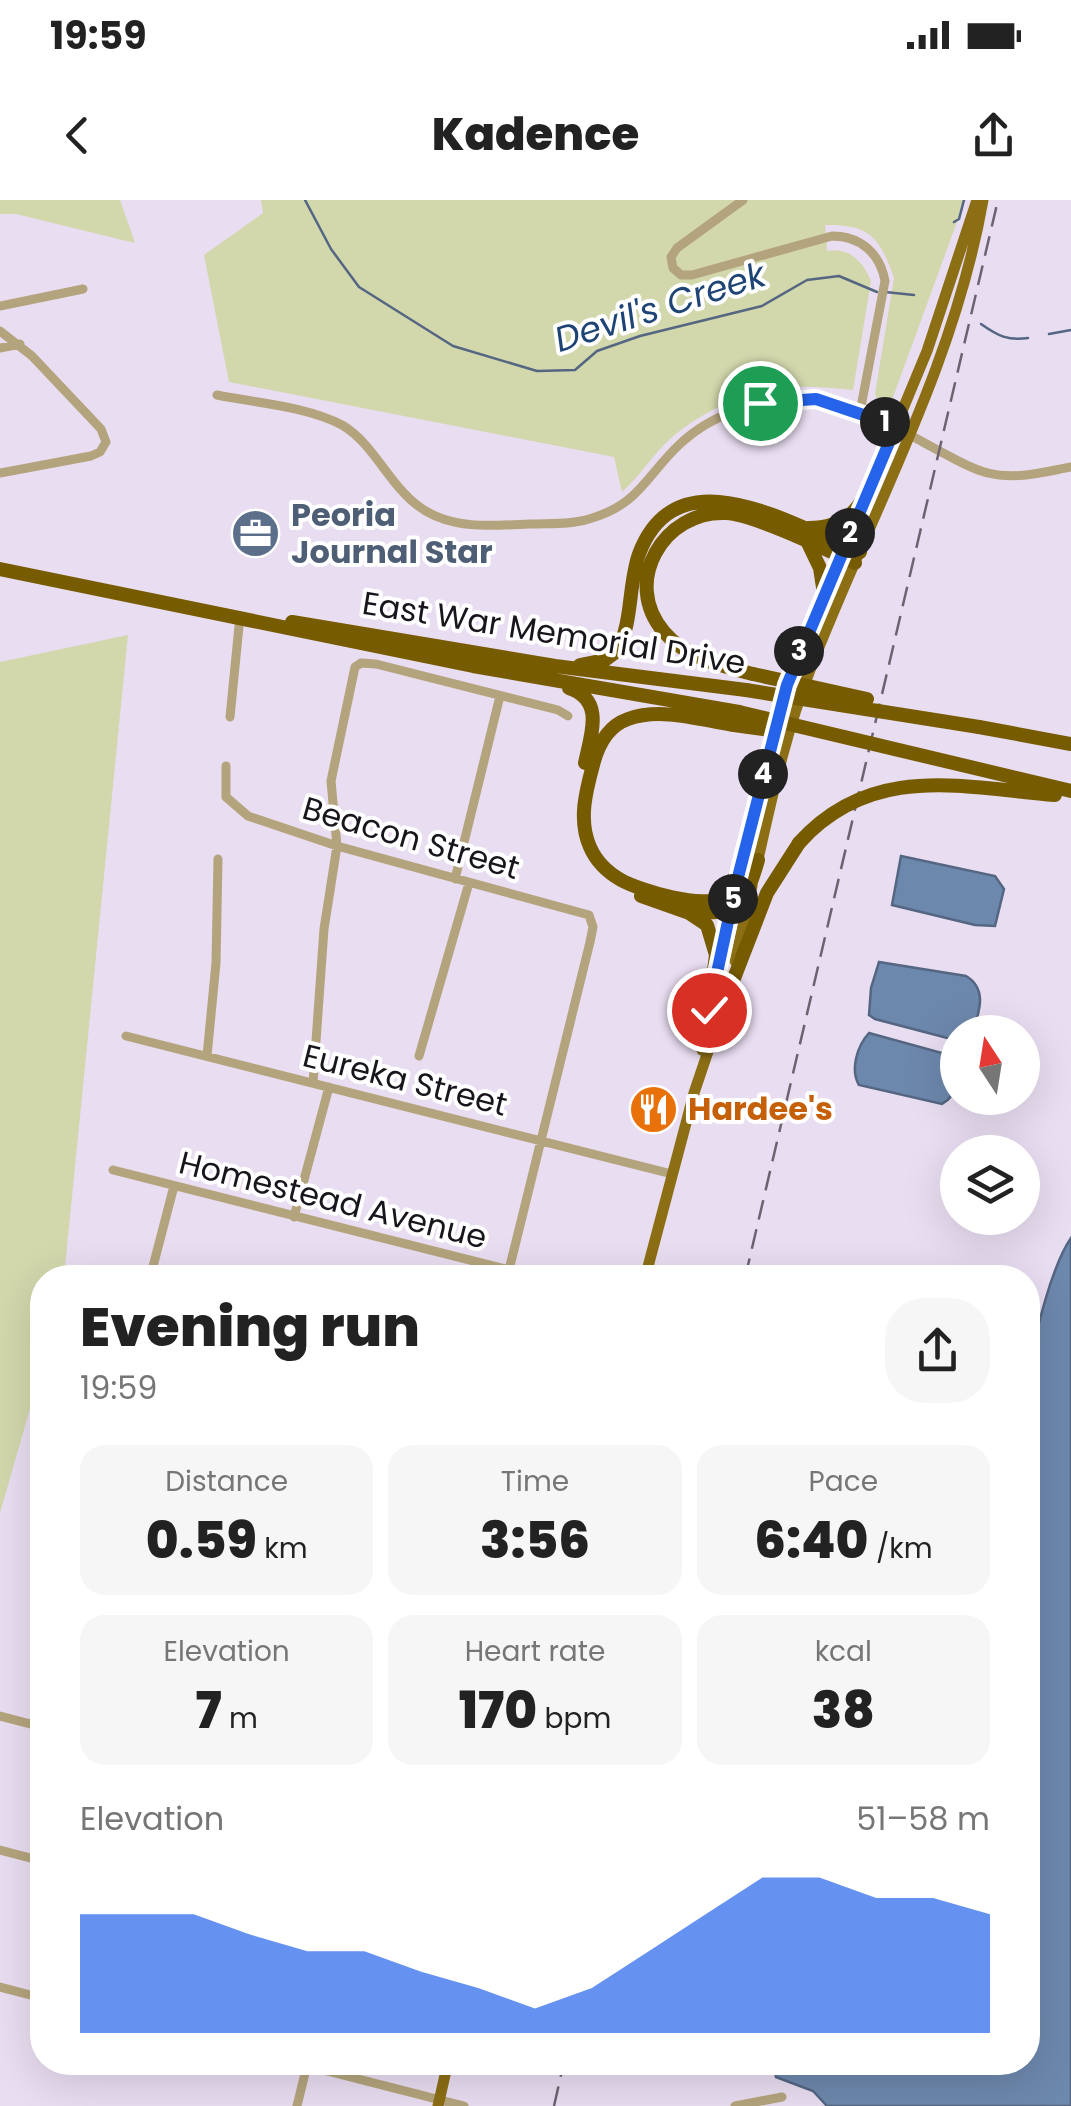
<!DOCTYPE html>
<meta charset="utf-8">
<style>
body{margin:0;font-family:Poppins,sans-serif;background:#f6f6f6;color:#222;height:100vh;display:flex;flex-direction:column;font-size:38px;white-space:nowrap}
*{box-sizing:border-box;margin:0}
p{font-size:32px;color:#767676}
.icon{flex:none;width:55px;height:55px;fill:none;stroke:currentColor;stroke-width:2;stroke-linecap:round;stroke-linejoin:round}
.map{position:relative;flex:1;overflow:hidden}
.drawer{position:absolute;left:30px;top:1065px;width:1010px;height:810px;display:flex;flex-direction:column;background:#fff;border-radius:40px;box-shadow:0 10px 40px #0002}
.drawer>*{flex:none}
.needle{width:65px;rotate:348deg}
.buttons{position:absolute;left:940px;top:815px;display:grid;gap:20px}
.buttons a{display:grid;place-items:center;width:100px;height:100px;border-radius:50%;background:#fff;box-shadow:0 10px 40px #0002;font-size:50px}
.pin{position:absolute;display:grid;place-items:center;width:85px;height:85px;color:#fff;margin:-42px;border:5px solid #fff;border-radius:50%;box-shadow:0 2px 10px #0007}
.km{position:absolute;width:50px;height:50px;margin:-25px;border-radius:50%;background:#222;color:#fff;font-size:28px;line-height:50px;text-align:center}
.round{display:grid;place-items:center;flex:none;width:105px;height:105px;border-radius:40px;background:#f6f6f6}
.overview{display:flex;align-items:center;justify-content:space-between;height:170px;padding:0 50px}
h1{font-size:55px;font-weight:800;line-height:75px}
.figures{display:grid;grid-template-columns:repeat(3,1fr);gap:15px;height:170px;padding:10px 50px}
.figures div{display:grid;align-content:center;border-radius:25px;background:#f6f6f6;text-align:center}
.figures b{font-size:50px;font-weight:800}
.figures small{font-size:28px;font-weight:400}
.figures p{font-size:28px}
.chart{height:280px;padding:20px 50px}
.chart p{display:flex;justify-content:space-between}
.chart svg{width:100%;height:180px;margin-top:10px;fill:#2563eb;opacity:.7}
.status{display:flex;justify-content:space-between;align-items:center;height:70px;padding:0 50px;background:#fff;direction:ltr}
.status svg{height:28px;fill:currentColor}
header{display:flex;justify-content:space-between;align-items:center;height:130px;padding:0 50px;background:#fff;font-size:45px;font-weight:800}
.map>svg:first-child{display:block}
</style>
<div class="status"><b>19:59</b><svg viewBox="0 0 49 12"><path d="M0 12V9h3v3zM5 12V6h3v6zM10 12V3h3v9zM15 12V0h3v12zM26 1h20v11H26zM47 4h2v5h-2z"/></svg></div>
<header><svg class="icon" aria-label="back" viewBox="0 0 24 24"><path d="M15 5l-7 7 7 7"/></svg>Kadence<svg class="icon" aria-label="share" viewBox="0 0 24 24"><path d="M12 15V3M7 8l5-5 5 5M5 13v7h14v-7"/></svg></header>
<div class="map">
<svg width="1071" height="1906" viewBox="0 0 1071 1906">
<rect width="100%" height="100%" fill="#e9ddf1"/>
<path fill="#d2d7ac" d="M0 0H120L135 43 16 14H0Z
M261 0H965L892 200 880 206 875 194 894 78C880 37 869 24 825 25L827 51C850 47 863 62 871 81L853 190C832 188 811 186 790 187 747 189 693 215 664 245 649 260 638 278 622 292L614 257 229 182 204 55 263 13Z
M128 435 64 1077 42 1078V1167L0 1313V462Z"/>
<path fill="#6d88ad" stroke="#546682" stroke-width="2.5" d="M901 656 995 676 1004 689 995 726 975 725 892 705Z
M879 762 966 776C988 789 979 812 973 832H958L957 838 951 839 875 819 869 815 871 788Z
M869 833 953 856C963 871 957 896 942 904L859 885C850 870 857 846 869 833Z
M1071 1038V1906H827L813 1891 776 1877 774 1863H948L951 1870C960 1873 968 1871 974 1863L1028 1862V1227C1033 1206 1030 1187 1032 1165 1034 1133 1053 1064 1071 1038Z"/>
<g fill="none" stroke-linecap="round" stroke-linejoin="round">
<path stroke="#546682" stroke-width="2.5" d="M305 0 331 49 359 87 453 146 537 171 575 170 597 151 640 136 762 106 807 80 839 76 877 92
M954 22 959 19 964 0
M885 92 914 95
M981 124C998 136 1008 141 1028 138
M1049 134 1071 130"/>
<path stroke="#b4a47d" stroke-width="9" d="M743 0 677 48 671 57 673 68 681 75H692L832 36C860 36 880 53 885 81L860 212
M0 106 83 89
M0 131 32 156 101 229 106 242 100 252 91 256 0 273
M0 148 20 144
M217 195C256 203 306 206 342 225 368 240 383 271 403 292 437 331 482 326 529 324 549 323 570 325 589 319 641 304 646 275 681 243 710 216 760 197 799 198 853 199 901 231 947 255 960 262 974 270 988 273 1016 280 1044 272 1071 267
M230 517 240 416
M226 566V597L248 616 337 646 589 715 593 727 590 742 507 1078
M455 679 500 496
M126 836 672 974
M207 856 216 763 218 659
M419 856 469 683
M313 883 324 729 337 646 331 581 355 467 361 463 376 464 558 510 568 516
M113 970 541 1078
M294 1017 329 887
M150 1078 174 986
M0 1516 42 1527
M33 1524 42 1489
M0 1650 42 1661
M0 1787 42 1798
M292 1862 464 1906
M297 1906 307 1865
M735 1906 782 1897"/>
<path stroke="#8c6e15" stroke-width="11" d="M878 269 927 151 977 0
M747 640 787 485 863 304
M756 668C771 602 785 534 810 470 870 314 954 167 983 0
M735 761 752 686
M719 762 738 677
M702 850 710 804
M645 1078 694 893 721 813
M438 1906 448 1862"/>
<path stroke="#775b00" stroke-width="14" d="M808 328C857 328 863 298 882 261
M808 343 820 368 824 394
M0 369 473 466 739 512
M292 422 555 466 746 490
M580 465 605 460 617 451C633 423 628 385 639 354 678 251 794 327 860 352
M753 474C721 466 686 458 664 432 621 382 664 310 726 313 753 314 828 350 855 363
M569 488C605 500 591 534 585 563
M734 525C701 520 661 507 628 519 608 526 598 545 593 565 586 591 578 620 590 647 596 661 607 672 621 680 639 690 706 711 722 696 738 681 742 652 749 633
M979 527 1071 544
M641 696 689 713 707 725 716 755 709 810
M690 709C736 721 746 702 758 660
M719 817 767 693 799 643"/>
<path stroke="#6b6470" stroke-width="2.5" stroke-dasharray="20 10" stroke-linecap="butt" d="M745 1078 998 0
M554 1906 564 1862"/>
<path stroke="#775b00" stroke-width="14" d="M753 474 867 499
M746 490 979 527
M739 512 1071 591
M734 525 778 531
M799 643C871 563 960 587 1055 595"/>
</g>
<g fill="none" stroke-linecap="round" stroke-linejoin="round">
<defs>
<path id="route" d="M709 810 735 689 787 485 896 226 816 199 760 203"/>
</defs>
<use href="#route" stroke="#fff" stroke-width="20"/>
<use href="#route" stroke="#2563eb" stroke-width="12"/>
</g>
<defs>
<symbol id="office-disc" viewBox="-11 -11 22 22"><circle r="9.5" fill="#5c6f8a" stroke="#fff"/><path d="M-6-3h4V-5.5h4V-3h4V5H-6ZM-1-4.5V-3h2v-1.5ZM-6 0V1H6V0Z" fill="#fff"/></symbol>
<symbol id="restaurant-disc" viewBox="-11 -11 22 22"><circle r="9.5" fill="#e8710a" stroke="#fff"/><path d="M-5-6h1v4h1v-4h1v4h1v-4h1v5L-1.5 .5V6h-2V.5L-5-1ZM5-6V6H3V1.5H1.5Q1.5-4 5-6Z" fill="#fff"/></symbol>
</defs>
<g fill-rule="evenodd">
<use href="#office-disc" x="228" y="306" width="55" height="55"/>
<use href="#restaurant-disc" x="626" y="882" width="55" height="55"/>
</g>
<g text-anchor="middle" stroke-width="8" stroke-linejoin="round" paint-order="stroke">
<g font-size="32" font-weight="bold" fill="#4e5e75" stroke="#fff" text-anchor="start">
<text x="291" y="326">Peoria<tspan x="291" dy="37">Journal Star</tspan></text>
</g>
<g font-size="32" fill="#19151c" stroke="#fff">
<text transform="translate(554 433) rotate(9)" y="11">East War Memorial Drive</text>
<text transform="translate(411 638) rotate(16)" y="11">Beacon Street</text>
<text transform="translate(405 880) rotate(14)" y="11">Eureka Street</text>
<text transform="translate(333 1000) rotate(14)" y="11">Homestead Avenue</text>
</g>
<g font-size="32" font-weight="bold" fill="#c56008" stroke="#fff" text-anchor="start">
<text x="688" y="920">Hardee's</text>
</g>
<g font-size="35" font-style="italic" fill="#1e4475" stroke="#fff">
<text transform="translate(660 107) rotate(-18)" y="12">Devil's Creek</text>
</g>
</g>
</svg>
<div class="buttons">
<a><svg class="needle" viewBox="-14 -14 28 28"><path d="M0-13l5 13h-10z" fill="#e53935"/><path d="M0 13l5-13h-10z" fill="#767676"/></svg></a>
<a><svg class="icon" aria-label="layers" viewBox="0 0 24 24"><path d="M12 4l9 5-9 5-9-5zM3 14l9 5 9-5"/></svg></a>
</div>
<div class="pin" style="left:760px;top:203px;background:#1e9e55"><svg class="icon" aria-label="arrive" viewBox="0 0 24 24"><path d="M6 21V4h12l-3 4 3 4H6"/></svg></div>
<div class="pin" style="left:709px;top:810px;background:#d93025"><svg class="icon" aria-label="check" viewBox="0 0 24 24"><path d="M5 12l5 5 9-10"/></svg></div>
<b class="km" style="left:885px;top:222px">1</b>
<b class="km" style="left:850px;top:333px">2</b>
<b class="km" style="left:799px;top:451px">3</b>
<b class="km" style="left:763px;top:574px">4</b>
<b class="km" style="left:733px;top:699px">5</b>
<section class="drawer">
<div class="overview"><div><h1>Evening run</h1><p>19:59</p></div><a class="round"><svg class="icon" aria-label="share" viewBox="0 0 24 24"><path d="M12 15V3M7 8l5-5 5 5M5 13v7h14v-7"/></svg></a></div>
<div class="figures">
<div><p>Distance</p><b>0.59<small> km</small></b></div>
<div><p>Time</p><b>3:56</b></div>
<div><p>Pace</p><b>6:40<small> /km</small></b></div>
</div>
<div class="figures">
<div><p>Elevation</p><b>7<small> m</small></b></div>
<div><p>Heart rate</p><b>170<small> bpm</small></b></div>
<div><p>kcal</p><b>38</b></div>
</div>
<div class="chart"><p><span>Elevation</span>51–58 m</p>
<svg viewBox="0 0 160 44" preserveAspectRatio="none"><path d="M0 44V15L10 15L20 15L30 20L40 24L50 24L60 29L70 33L80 38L90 33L100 24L110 15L120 6L130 6L140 11L150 11L160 15V44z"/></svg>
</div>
</section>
</div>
